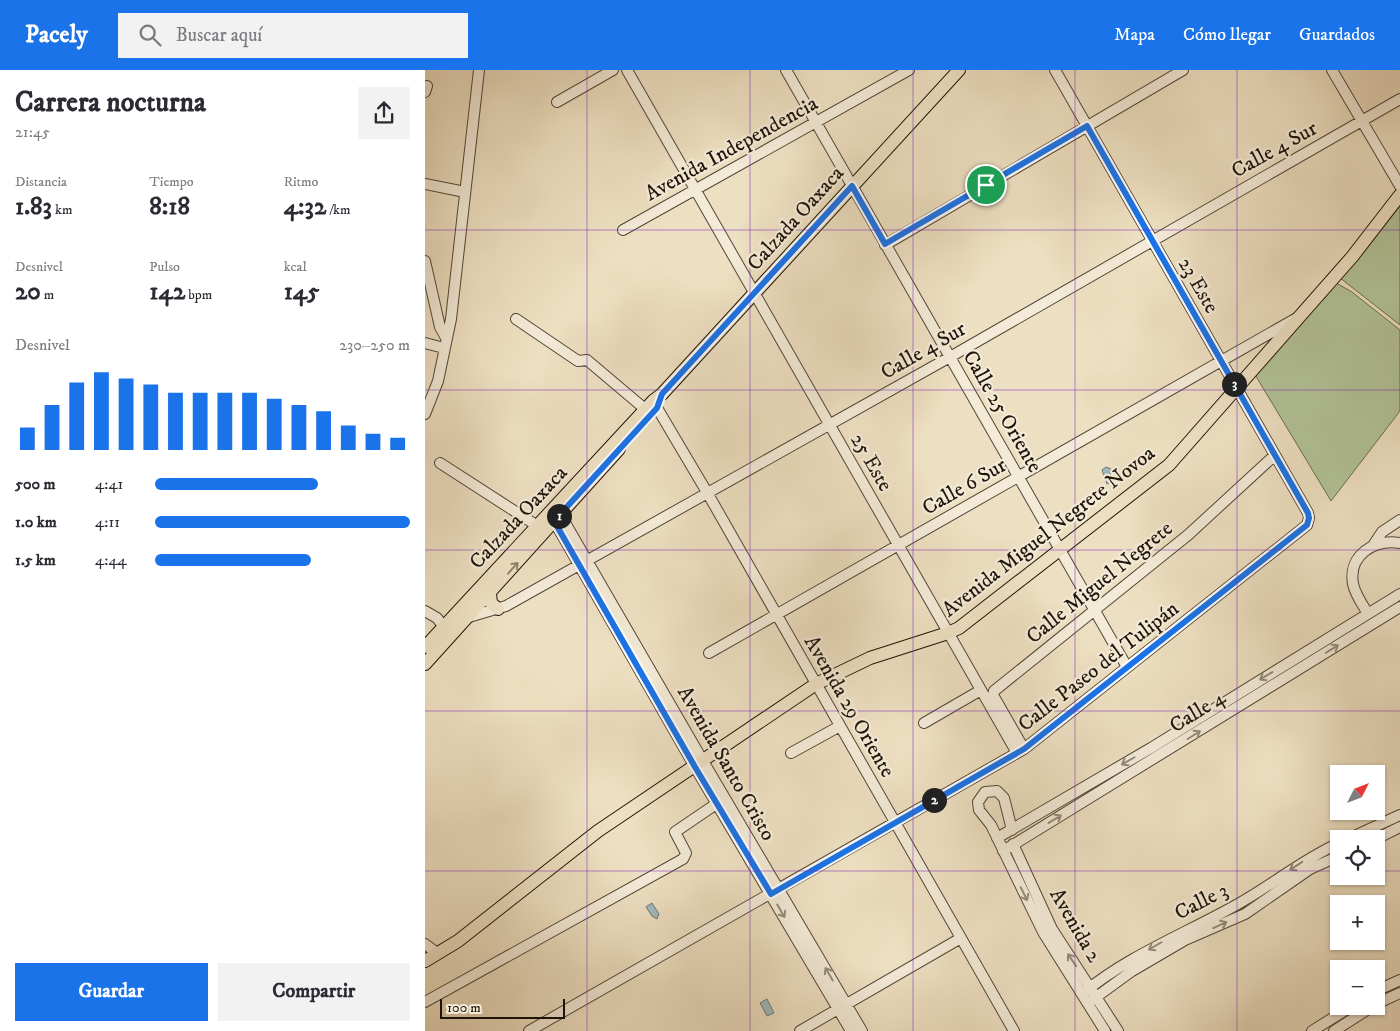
<!DOCTYPE html>
<html lang="es">
<meta charset="utf-8">
<style>
body{margin:0;font-family:"IM FELL DW Pica",serif;background:#f2f2f3;color:#2b2b33;height:100vh;display:flex;flex-direction:column;font-size:19px;white-space:nowrap}
*{box-sizing:border-box;margin:0}
p{font-size:16px;color:#7c7c81}
.icon{flex:none;width:28px;height:28px;fill:none;stroke:currentColor;stroke-width:2;stroke-linecap:round;stroke-linejoin:round}
.map{position:relative;flex:1;overflow:hidden}
.drawer{display:flex;flex-direction:column;background:#fff;width:425px}
.drawer>*{flex:none}
.needle{width:32px;rotate:48deg}
.buttons{position:absolute;left:905px;top:695px;display:grid;gap:10px}
.buttons a{display:grid;place-items:center;width:55px;height:55px;border-radius:0px;background:#fff;box-shadow:0 1px 4px #0004;font-size:25px}
.scale{position:absolute;left:15px;bottom:12px;width:125px;box-sizing:border-box;padding-left:5px;border:2px solid #1e1409;border-top:0;font-size:14px;line-height:18px;white-space:nowrap;color:#1e1409;-webkit-text-stroke:4px #f3ead7;paint-order:stroke}
.pin{position:absolute;display:grid;place-items:center;width:42px;height:42px;color:#fff;margin:-21px;border:2px solid #fff;border-radius:50%;box-shadow:0 1px 5px #0007}
.km{position:absolute;width:25px;height:25px;margin:-12px;border-radius:50%;background:#222;color:#fff;font-size:14px;line-height:25px;text-align:center}
.round{display:grid;place-items:center;flex:none;width:52px;height:52px;border-radius:0px;background:#f2f2f3}
.overview{display:flex;align-items:center;justify-content:space-between;height:85px;padding:0 15px}
h1{font-size:28px;font-weight:700;line-height:38px}
.figures{display:grid;grid-template-columns:repeat(3,1fr);gap:8px;height:85px;padding:5px 15px}
.figures div{display:grid;align-content:center}
.figures b{font-size:25px;font-weight:700}
.figures small{font-size:14px;font-weight:400}
.figures p{font-size:14px}
.chart{height:140px;padding:10px 15px}
.chart p{display:flex;justify-content:space-between}
.chart svg{width:100%;height:90px;margin-top:5px;stroke:#1a73e8;stroke-width:6}
.primary-button{display:flex;gap:10px;margin-top:auto;padding:10px 15px}
.primary-button a{flex:1;height:58px;border-radius:0px;background:#1a73e8;color:#fff;font-size:20px;font-weight:700;line-height:58px;text-align:center}
.primary-button a+a{background:#f2f2f3;color:#2b2b33}
ul{padding:0 15px;list-style:none;font-size:16px}
li{display:grid;grid-template-columns:80px 60px 1fr;align-items:center;height:38px}
li i{height:12px;border-radius:6px;background:#1a73e8}
header{display:flex;align-items:center;gap:30px;box-sizing:border-box;height:70px;padding:0 25px;background:#1a73e8;color:#fff}
header strong{font-size:24px}
nav{display:flex;gap:28px;margin-inline-start:auto;font-size:18px}
.search{width:350px;height:45px;background:#f2f2f3;display:flex;align-items:center;gap:12px;box-sizing:border-box;padding:0 18px;border-radius:0px;color:#7c7c81;font-size:19px}
main{display:flex;flex:1;min-height:0}
.map>svg:first-child{display:block}
</style>
<header>
<strong>Pacely</strong>
<div class="search"><svg class="icon" aria-label="search" viewBox="0 0 24 24"><circle cx="10" cy="10" r="6"/><path d="M15 15l6 6"/></svg>Buscar aquí</div>
<nav><a>Mapa</a><a>Cómo llegar</a><a>Guardados</a></nav>
</header>
<main>
<section class="drawer">
<div class="overview"><div><h1>Carrera nocturna</h1><p>21:45</p></div><a class="round"><svg class="icon" aria-label="share" viewBox="0 0 24 24"><path d="M12 15V3M7 8l5-5 5 5M5 13v7h14v-7"/></svg></a></div>
<div class="figures">
<div><p>Distancia</p><b>1.83<small> km</small></b></div>
<div><p>Tiempo</p><b>8:18</b></div>
<div><p>Ritmo</p><b>4:32<small> /km</small></b></div>
</div>
<div class="figures">
<div><p>Desnivel</p><b>20<small> m</small></b></div>
<div><p>Pulso</p><b>142<small> bpm</small></b></div>
<div><p>kcal</p><b>145</b></div>
</div>
<div class="chart"><p><span>Desnivel</span>230–250 m</p>
<svg viewBox="0 0 160 44" preserveAspectRatio="none"><path d="M5 44V33M15 44V22M25 44V11M35 44V6M45 44V9M55 44V12M65 44V16M75 44V16M85 44V16M95 44V16M105 44V19M115 44V22M125 44V25M135 44V32M145 44V36M155 44V38"/></svg>
</div>
<ul>
<li><b>500 m</b>4:41<i style="width:64%"></i></li>
<li><b>1.0 km</b>4:11<i style="width:100%"></i></li>
<li><b>1.5 km</b>4:44<i style="width:61%"></i></li>
</ul>
<div class="primary-button"><a>Guardar</a><a>Compartir</a></div>
</section>
<div class="map">
<svg width="975" height="961" viewBox="0 0 975 961">
<rect width="100%" height="100%" fill="#eddfc1"/>
<filter id="stains"><feTurbulence type="fractalNoise" baseFrequency=".004" numOctaves="4"/><feColorMatrix values="0 0 0 0 .2 0 0 0 0 .09 0 0 0 0 .02 0 0 0 .5 -.17"/></filter>
<radialGradient id="worn" r=".72"><stop offset=".6" stop-color="#630" stop-opacity="0"/><stop offset="1" stop-color="#630" stop-opacity=".3"/></radialGradient>
<path fill="#b2c398" stroke="#686c50" d="M975 127V255L910 204Z
M906 210 927 222 975 260V341L906 431 829 303Z"/>
<path fill="#9ebabe" stroke="#6b7876" d="M681 397 686 399 685 403 689 410 682 414 677 400Z
M227 833 234 844 232 849 227 846 221 837Z
M342 929 349 943 342 946 335 933Z"/>
<g fill="none" stroke-linecap="round" stroke-linejoin="round">
<defs>
<path id="minor" d="M202 0 592 683
M361 0 702 597
M907 0 975 116
M0 22 2 16
M132 32 188 0
M0 114 40 122
M198 160 484 0
M460 175 758 0
M0 191 15 257 21 268
M91 249 153 291 162 290 220 339
M0 273 19 278
M228 331 283 424 589 961
M0 344 13 311 26 249 54 0
M15 393 111 455
M135 444 278 691 437 961
M129 451 270 697 426 961
M949 474 957 462 975 450
M0 541 12 548 22 561
M942 542C937 534 930 524 928 514 923 485 949 469 975 473
M41 545 44 547 81 536 525 287 975 29
M284 583 870 249
M499 653 556 620
M599 679 568 625 569 621 763 465 850 385
M366 683 415 656
M587 760 579 728 572 721 560 722 553 732 554 740 566 755 618 862 680 961
M572 768 726 678 975 524
M923 769 975 745
M951 769 975 757
M588 774 627 859 693 961
M578 781 975 537
M0 874 12 883
M951 921 975 910
M657 924C704 885 760 864 813 834 847 815 877 790 914 773
M0 932 258 789 261 783 250 762 297 730
M663 933 707 901 760 870 820 844 885 799 914 786
M951 934 975 923
M104 961 599 679 882 455 884 448 883 443 630 0
M375 961 536 868
M887 961 927 936
M909 961 948 936"/>
<path id="major" d="M65 524 66 533 73 539
M0 577 228 331 237 324 534 0
M0 594 194 379
M0 891 33 871 173 761 391 614 445 588 523 563 534 558 744 395 927 187 975 125"/>
</defs>
<use href="#minor" stroke="#524737" stroke-width="12"/>
<use href="#major" stroke="#1e1409" stroke-width="14"/>
<use href="#minor" stroke="#f3ead7" stroke-width="10"/>
<use href="#major" stroke="#eddfc1" stroke-width="12"/>
</g>
<defs><path id="oneway-shaft" d="M-6 0H5M1.5-3L5.5 0L1.5 3" fill="none" stroke-width="1.6" stroke-linecap="round" stroke-linejoin="round" transform="scale(1.25)"/></defs>
<use stroke="#90846e" href="#oneway-shaft" transform="translate(88 498) rotate(-48)"/>
<g stroke="#938a7a">
<use href="#oneway-shaft" transform="translate(907 579) rotate(-32)"/>
<use href="#oneway-shaft" transform="translate(841 606) rotate(149)"/>
<use href="#oneway-shaft" transform="translate(769 665) rotate(-32)"/>
<use href="#oneway-shaft" transform="translate(703 691) rotate(150)"/>
<use href="#oneway-shaft" transform="translate(630 749) rotate(-31)"/>
<use href="#oneway-shaft" transform="translate(871 796) rotate(147)"/>
<use href="#oneway-shaft" transform="translate(599 824) rotate(64)"/>
<use href="#oneway-shaft" transform="translate(356 841) rotate(60)"/>
<use href="#oneway-shaft" transform="translate(795 855) rotate(-24)"/>
<use href="#oneway-shaft" transform="translate(730 876) rotate(150)"/>
<use href="#oneway-shaft" transform="translate(647 890) rotate(-124)"/>
<use href="#oneway-shaft" transform="translate(404 904) rotate(-120)"/>
</g>
<g fill="none" stroke-linecap="round" stroke-linejoin="round">
<defs>
<path id="route" d="M662 56 883 443 884 448 882 455 599 679 346 824 270 697 129 451 232 338 237 324 427 116 460 174Z"/>
</defs>
<use href="#route" stroke="#fff" stroke-width="10"/>
<use href="#route" stroke="#1a73e8" stroke-width="6"/>
</g>
<path fill="none" stroke="#7b2cbf" stroke-width="1" stroke-opacity="0.55" d="M162 0V961M325 0V961M488 0V961M650 0V961M812 0V961M0 160H975M0 320H975M0 480H975M0 641H975M0 801H914M951 801H975"/>
<g text-anchor="middle" stroke-width="4.5" stroke-linejoin="round" paint-order="stroke">
<g font-size="21" fill="#1e1409" stroke="#f3ead7">
<text transform="translate(306 78) rotate(-29)" y="7">Avenida Independencia</text>
<text transform="translate(849 79) rotate(-29)" y="7">Calle 4 Sur</text>
<text transform="translate(370 148) rotate(-48)" y="7">Calzada Oaxaca</text>
<text transform="translate(774 215) rotate(60)" y="7">23 Este</text>
<text transform="translate(498 280) rotate(-30)" y="7">Calle 4 Sur</text>
<text transform="translate(578 341) rotate(60)" y="7">Calle 25 Oriente</text>
<text transform="translate(447 392) rotate(60)" y="7">25 Este</text>
<text transform="translate(539 416) rotate(-30)" y="7">Calle 6 Sur</text>
<text transform="translate(93 447) rotate(-47)" y="7">Calzada Oaxaca</text>
<text transform="translate(623 461) rotate(-38)" y="7">Avenida Miguel Negrete Novoa</text>
<text transform="translate(674 512) rotate(-39)" y="7">Calle Miguel Negrete</text>
<text transform="translate(673 596) rotate(-38)" y="7">Calle Paseo del Tulipán</text>
<text transform="translate(425 636) rotate(60)" y="7">Avenida 29 Oriente</text>
<text transform="translate(772 641) rotate(-32)" y="7">Calle 4</text>
<text transform="translate(302 693) rotate(60)" y="7">Avenida Santo Cristo</text>
<text transform="translate(776 831) rotate(-27)" y="7">Calle 3</text>
<text transform="translate(651 855) rotate(60)" y="7">Avenida 2</text>
</g>
</g>
<rect width="100%" height="100%" filter="url(#stains)"/>
<rect width="100%" height="100%" fill="url(#worn)"/>
</svg>
<div class="buttons">
<a><svg class="needle" viewBox="-14 -14 28 28"><path d="M0-13l5 13h-10z" fill="#e53935"/><path d="M0 13l5-13h-10z" fill="#7c7c81"/></svg></a>
<a><svg class="icon" aria-label="locate" viewBox="0 0 24 24"><circle cx="12" cy="12" r="6"/><path d="M12 2v4M12 18v4M2 12h4M18 12h4"/></svg></a>
<a>+</a>
<a>−</a>
</div>
<div class="scale">100 m</div>
<div class="pin" style="left:561px;top:115px;background:#1e9e55"><svg class="icon" aria-label="arrive" viewBox="0 0 24 24"><path d="M6 21V4h12l-3 4 3 4H6"/></svg></div>
<b class="km" style="left:134px;top:446px">1</b>
<b class="km" style="left:509px;top:730px">2</b>
<b class="km" style="left:809px;top:314px">3</b>
</div>
</main>
